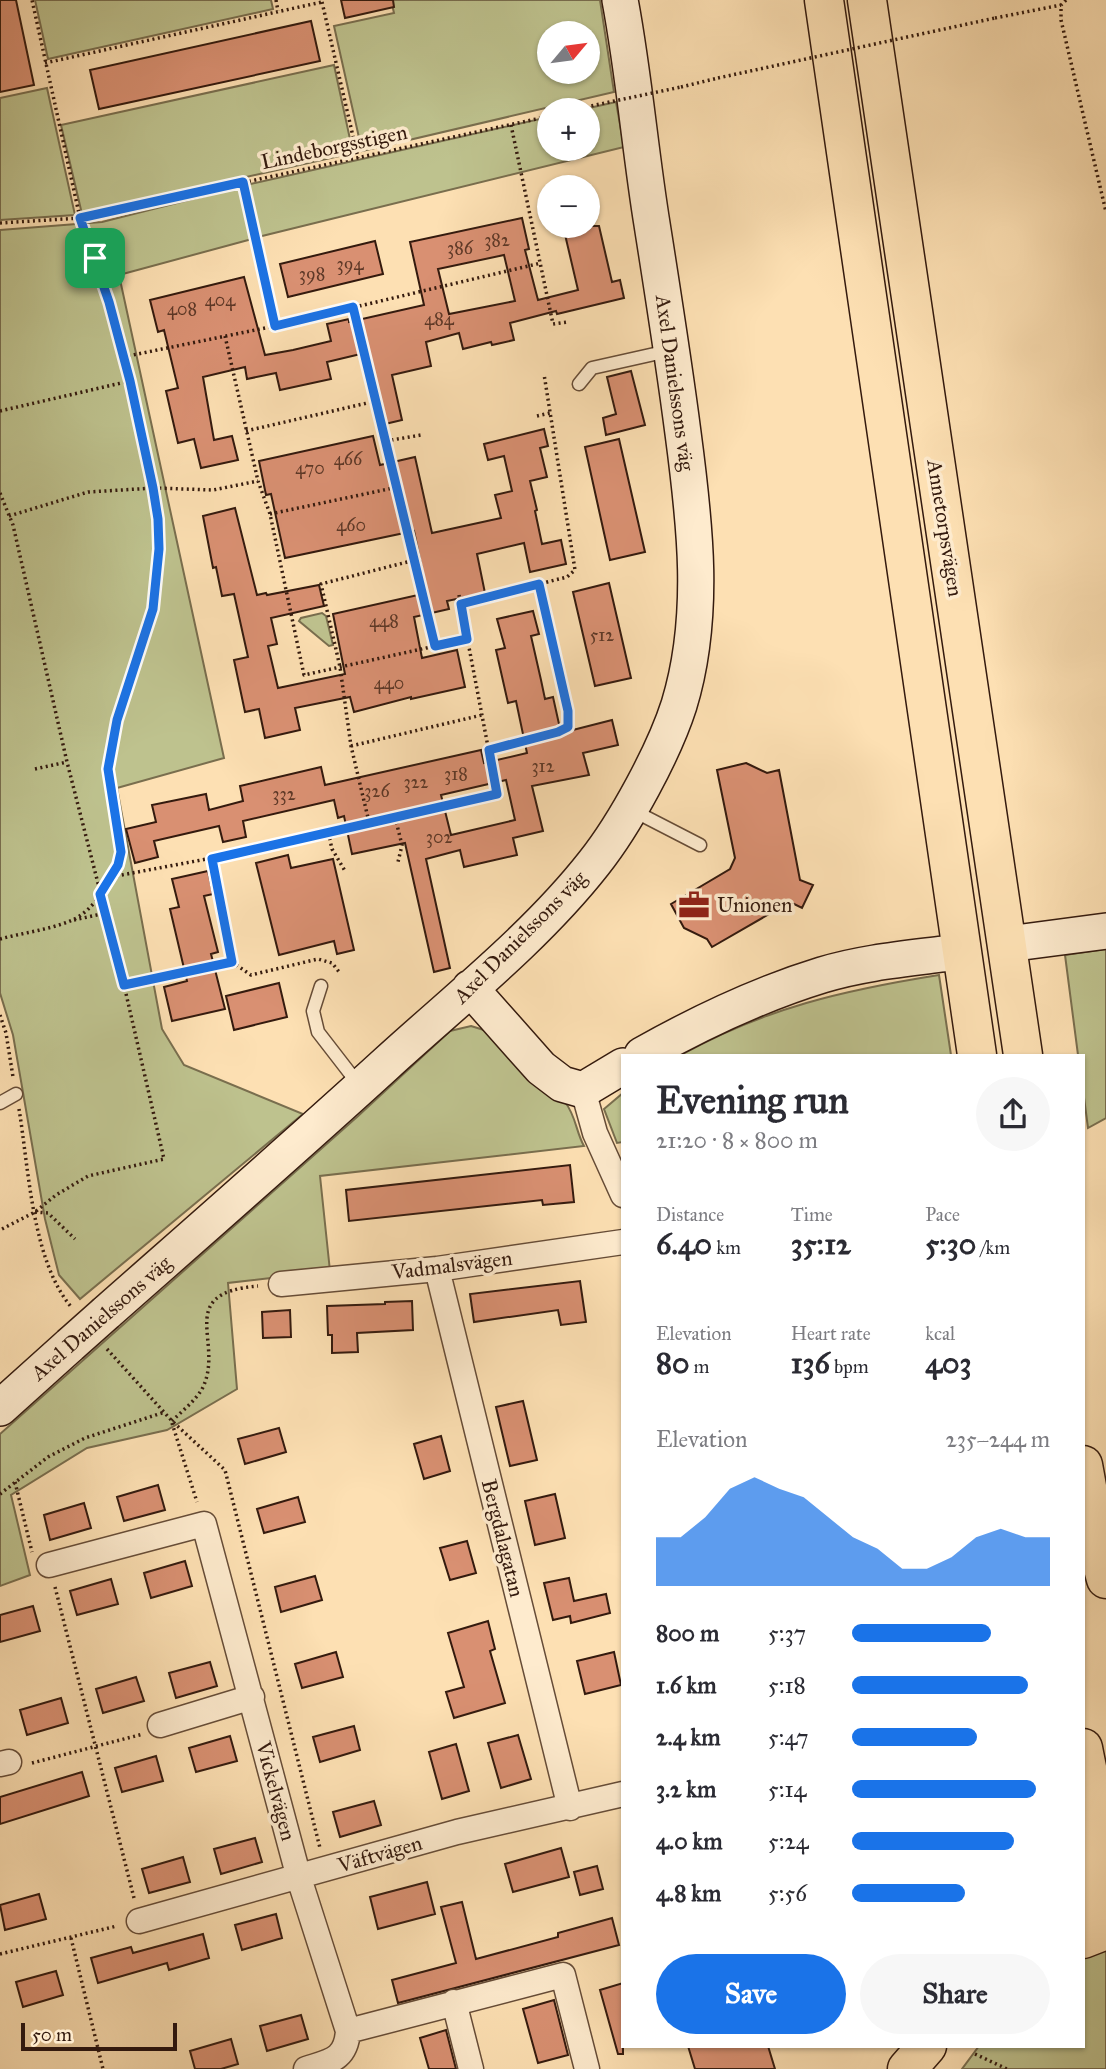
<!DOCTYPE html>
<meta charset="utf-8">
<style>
body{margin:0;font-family:"IM FELL Great Primer",serif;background:#f7f7f7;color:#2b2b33;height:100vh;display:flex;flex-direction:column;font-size:26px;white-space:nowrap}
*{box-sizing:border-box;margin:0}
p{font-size:23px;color:#7c7c81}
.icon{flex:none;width:38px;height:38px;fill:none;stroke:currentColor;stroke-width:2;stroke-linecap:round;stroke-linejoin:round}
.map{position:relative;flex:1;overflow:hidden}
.drawer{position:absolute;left:621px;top:1054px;width:464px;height:994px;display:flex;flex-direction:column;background:#fff;border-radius:0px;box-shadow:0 2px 5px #0004}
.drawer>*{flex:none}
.needle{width:46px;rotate:61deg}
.fabs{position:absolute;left:537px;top:21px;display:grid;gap:14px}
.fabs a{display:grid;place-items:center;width:63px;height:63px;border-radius:50%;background:#fff;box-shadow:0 2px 5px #0004;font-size:35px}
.scale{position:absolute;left:21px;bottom:18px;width:156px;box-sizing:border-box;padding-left:7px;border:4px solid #341a0e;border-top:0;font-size:19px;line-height:24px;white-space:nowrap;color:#341a0e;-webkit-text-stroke:5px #feebce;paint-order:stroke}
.pin{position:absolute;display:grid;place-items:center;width:60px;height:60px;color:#fff;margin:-30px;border-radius:14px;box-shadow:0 4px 10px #0006}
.round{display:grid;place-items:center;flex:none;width:74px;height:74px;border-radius:37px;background:#f7f7f7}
.head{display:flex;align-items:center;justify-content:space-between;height:119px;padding:0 35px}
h1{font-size:38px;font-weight:700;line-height:52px}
.figures{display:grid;grid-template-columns:repeat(3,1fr);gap:10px;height:119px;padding:7px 35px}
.figures div{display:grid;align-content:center}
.figures b{font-size:30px;font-weight:700}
.figures small{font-size:19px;font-weight:400}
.figures p{font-size:19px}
.chart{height:196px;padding:14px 35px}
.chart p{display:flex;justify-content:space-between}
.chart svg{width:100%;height:126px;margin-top:7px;fill:#1a73e8;opacity:.7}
.action{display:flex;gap:14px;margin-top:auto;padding:14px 35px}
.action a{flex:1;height:80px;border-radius:42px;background:#1a73e8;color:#fff;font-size:28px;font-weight:700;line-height:80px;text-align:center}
.action a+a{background:#f7f7f7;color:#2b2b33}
ul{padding:0 35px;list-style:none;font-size:23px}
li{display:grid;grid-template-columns:112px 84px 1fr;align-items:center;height:52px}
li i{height:18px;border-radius:9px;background:#1a73e8}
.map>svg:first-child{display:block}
</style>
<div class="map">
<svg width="1106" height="2069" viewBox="0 0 1106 2069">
<rect width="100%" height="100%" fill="#fde0b3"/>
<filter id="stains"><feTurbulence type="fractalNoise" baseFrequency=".00286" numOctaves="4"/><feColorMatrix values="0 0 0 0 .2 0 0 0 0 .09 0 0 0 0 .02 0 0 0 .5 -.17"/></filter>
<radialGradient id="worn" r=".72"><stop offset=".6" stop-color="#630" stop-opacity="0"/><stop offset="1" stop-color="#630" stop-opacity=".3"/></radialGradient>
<path fill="#bec28e" stroke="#796e4e" stroke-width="2" fill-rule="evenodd" d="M35 0H271L273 9 48 59Z
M391 0H600L614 92 362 151 334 26 394 13ZM550 33H588V72H550Z
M334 65 353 153 82 214 61 125Z
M47 88 75 215 0 220V98Z
M616 102 624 147 258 237 246 185 549 117 550 149H588V110H580Z
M240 187 252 239 119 275 224 758 117 788 162 1029 184 1065 303 1114 80 1299 59 1275 45 1219 13 1035 0 993V230L102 222Z
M322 613 326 616 333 645 329 646 299 621 301 618Z
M1106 949V1118L1088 1128 1083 1090V1055H1078L1065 955Z
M939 975 951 1055H681C765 1008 845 990 939 975Z
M471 1026 487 1031 565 1102C576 1116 576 1132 584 1146L320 1176 330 1271 228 1283 237 1389 167 1430 87 1448 11 1495 30 1575 0 1586V1434L357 1117 450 1031Z
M623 1093V1142L617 1143 604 1109Z
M1106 1949V2069H962L979 2046H1083V1958Z"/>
<path fill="#d99072" stroke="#341a0e" stroke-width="2" fill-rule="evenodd" d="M0 0H16L34 85 0 92Z
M341 0H393L394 7 345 18Z
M311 21 320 61 99 109 90 70Z
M522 218 529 249 525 250 538 300 578 290 563 226H599L612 282 620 280 624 298 557 314 556 311 510 323 514 340 492 345 491 342 463 349 459 333 426 342 431 366 392 375 402 420 385 424 369 352 327 362 331 379 280 390 276 373 247 379 245 367 203 377 214 440 232 436 238 460 201 468 194 439 178 443 166 391 178 388 164 330 158 332 150 300 244 277 265 355 293 350 331 341 327 324 349 319V322L424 305 410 242ZM504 255 515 301 449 314 438 269Z
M375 241 383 274 288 297 280 264Z
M631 371 645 425 606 435 603 418 616 414 607 377Z
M544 429 548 446 540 448 547 477 530 481 537 510 535 511 542 544 561 540 566 564 530 572 524 543 477 554 485 593 447 601 449 609 414 617 422 658 457 650 465 687 411 699V697L354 712 350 697 295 708 300 730 265 738 259 709 245 712 234 660 248 657 234 594 222 596 216 567 213 568 203 516 235 508 257 595 266 593 267 595 319 585 324 606 271 618 277 644 268 646 278 688 345 674 333 614 427 593 414 531 285 558 271 494 266 495 259 461 373 436 380 465 415 457 432 533 501 518 495 495 512 491 504 456 488 460 484 444Z
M619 439 645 552 610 560 585 447Z
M609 583 631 678 595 686 573 592Z
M533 611 539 634 531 636 541 680 545 699 553 697 561 733 612 720 618 745 583 753 589 775 532 786 543 831 513 838 517 855 464 867 460 850 426 859 450 968 434 972 405 843 352 854 344 816 338 818 334 800 243 821 246 837 223 842 219 826 154 841 158 857 135 863 126 829 156 822 152 805 206 794 209 810 243 801 240 786 321 767 325 785 481 750 484 763 527 753 516 701 508 703 496 650 505 648 497 619ZM506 780 515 820 451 835 441 795Z
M746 763 767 773 779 770 800 880 813 885 802 908 790 902 712 947 707 939 684 928 671 904 730 869 735 858 717 770Z
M288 855 291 868 333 859 354 950 337 954 334 941 279 955 256 863Z
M208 871 213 894 204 896 218 952 211 954 225 1009 172 1021 164 987 187 981 170 909 179 907 172 879Z
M279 983 287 1017 234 1030 226 996Z
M570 1165 574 1202 543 1205 542 1200 349 1221 346 1190Z
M580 1281 586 1322 561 1325 558 1310 474 1322 470 1294Z
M412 1301 413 1330 357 1333 358 1352 332 1353V1335H328L327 1306 385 1304V1302Z
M290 1310 291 1337 263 1338 262 1312Z
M523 1401 537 1460 510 1466 496 1407Z
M279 1428 286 1452 245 1464 238 1439Z
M441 1436 450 1471 424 1479 414 1444Z
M158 1485 165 1510 124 1521 117 1497Z
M555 1494 565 1538 535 1545 525 1501Z
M298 1497 305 1522 264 1533 257 1509Z
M84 1503 91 1528 50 1540 44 1515Z
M467 1541 476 1573 450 1580 440 1548Z
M185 1561 192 1586 151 1598 144 1573Z
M315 1576 322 1600 281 1612 275 1587Z
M569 1578 574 1601 606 1594 610 1613 571 1623 570 1616 553 1620 544 1583Z
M111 1579 118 1604 77 1615 70 1591Z
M33 1606 40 1631 0 1642V1615Z
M488 1621 495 1649 490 1651 505 1703 454 1718 446 1692 464 1687 448 1633Z
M336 1652 343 1677 302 1688 295 1664Z
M614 1652 621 1685 585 1694 577 1661Z
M210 1662 217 1686 176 1698 169 1673Z
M136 1677 144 1701 103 1713 96 1689Z
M61 1698 68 1723 27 1735 20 1710Z
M354 1726 360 1750 320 1762 313 1737Z
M518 1735 531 1779 501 1788 488 1743Z
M230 1736 237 1761 196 1772 189 1748Z
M456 1744 469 1791 442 1799 429 1752Z
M156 1756 163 1781 122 1792 115 1768Z
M82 1772 89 1796 0 1824V1797Z
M374 1801 381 1825 340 1837 333 1812Z
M255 1838 262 1862 221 1874 214 1849Z
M561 1848 569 1877 513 1892 505 1864Z
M183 1857 190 1882 149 1893 142 1869Z
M597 1866 603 1889 580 1895 574 1872Z
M427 1882 435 1914 378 1929 370 1897Z
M39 1894 46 1919 5 1930 0 1905Z
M462 1902 476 1959 558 1937V1933L612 1918 619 1945 398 2003 392 1980 456 1963 441 1907Z
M276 1914 282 1938 242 1950 235 1925Z
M203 1934 209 1958 169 1970 167 1963 98 1983 91 1958 131 1947 133 1953Z
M56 1971 63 1995 23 2007 16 1982Z
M623 1983V2054H618L600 1990Z
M554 2000 568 2055 538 2063 523 2009Z
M301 2015 308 2039 267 2051 260 2026Z
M446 2030 456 2069H429L420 2038Z
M231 2039 238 2064 221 2069H195L190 2051Z
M688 2046H768L775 2069H695Z"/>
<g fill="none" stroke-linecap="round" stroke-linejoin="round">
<defs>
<path id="lane" d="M579 384 592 368 668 351
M632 810 700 845
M321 986 313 1011 318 1032 359 1085
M0 1103 16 1094"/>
<path id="street" d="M583 1090 595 1133 623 1195
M437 1269 570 1808
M281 1284 437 1269 623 1242
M49 1565 204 1524 299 1878 348 2031C346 2060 330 2061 306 2069
M160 1725 252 1697
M0 1764 9 1762
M139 1921 457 1832 623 1794
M454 2002 471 2069
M348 2031 563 1975 587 2069"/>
<path id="secondary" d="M1023 942 1106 931
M470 988 541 1068 562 1084 583 1090 623 1066
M642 1055C699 1023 760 994 822 975 861 963 903 959 943 954
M106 1313C200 1230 294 1148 386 1064 456 1000 536 937 594 863 625 824 664 752 679 705 706 617 695 523 683 433 674 363 663 294 652 224 640 150 634 74 620 0
M0 1408 70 1345"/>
<path id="primary" d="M824 0 977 1055
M867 0 1023 1055
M1083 1465 1100 1557 1106 1579
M1083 1748C1091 1791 1106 1841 1101 1885 1098 1897 1090 1908 1083 1919"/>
<path id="highway" d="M1083 1939 1106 1930
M907 2069 927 2046"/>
</defs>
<use href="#lane" stroke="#664c37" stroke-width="15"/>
<use href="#street" stroke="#664c37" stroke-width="27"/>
<use href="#secondary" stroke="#341a0e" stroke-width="38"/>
<use href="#primary" stroke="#341a0e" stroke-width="41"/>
<use href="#highway" stroke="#341a0e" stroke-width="41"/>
<path stroke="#341a0e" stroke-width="3.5" stroke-dasharray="2 3.5" stroke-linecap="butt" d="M276 0 278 11
M1066 0 1061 5V20L1106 212
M322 2 358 158
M995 18 1061 5
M45 63 322 2
M681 87 718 78
M573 110 586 107
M511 125 553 324 568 322
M243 182 275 326
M0 223 80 218 550 116
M225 336 258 481 270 514 304 675 467 639
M123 357 275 326 541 263
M0 411 130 381
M537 416 550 413
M246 431 376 401
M386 441 421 435
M398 487 435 645
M0 493 13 525 67 762 124 985 164 1159 88 1176 56 1195 35 1212 0 1230
M270 514 398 487 353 307
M9 516 88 492 154 488 213 490 258 481
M461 604 567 577 575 570 544 374
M351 746 482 715
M489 750 558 732 568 727V711L539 584
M35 769 67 762
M395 817 402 845 398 862
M369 822 351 746 340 667 321 584 415 560
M328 831 497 794 459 595
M212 858 328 831 332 849 345 871
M111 877 212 858 232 962
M74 920 106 913
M0 939C22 933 48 930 70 921 94 912 116 876 121 852L108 769 117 720 153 609 159 549 158 519 154 488 130 381 109 302 80 218 32 0
M124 985 232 962 251 975 318 959 332 963 340 973
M0 1015 6 1033 13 1077
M19 1109C29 1170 32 1261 72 1308
M35 1212 48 1213 75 1239
M107 1349 172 1421 225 1470 320 1848
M172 1421C182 1411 195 1401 202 1389 226 1343 172 1293 258 1286
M172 1423 197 1502
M15 1482 32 1552
M0 1494 48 1457 85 1438 165 1412
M55 1587 134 1898
M32 1763 143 1734
M71 1938 103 2069
M0 1954 117 1926
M975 2054 1007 2069"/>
<use href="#lane" stroke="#feebce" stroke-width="12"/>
<use href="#street" stroke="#feebce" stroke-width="24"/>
<use href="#secondary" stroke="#feebce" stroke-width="35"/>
<use href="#primary" stroke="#fde0b3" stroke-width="38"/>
<use href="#highway" stroke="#fde0b3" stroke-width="38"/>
<defs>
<path id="secondary-bridge" d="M70 1345 106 1313"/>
</defs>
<use href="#secondary-bridge" stroke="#341a0e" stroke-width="38" stroke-linecap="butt"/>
<path stroke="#341a0e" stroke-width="3.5" stroke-dasharray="2 3.5" stroke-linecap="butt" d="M718 78 995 18
M586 107 681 87"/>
<use href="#secondary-bridge" stroke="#feebce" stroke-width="35"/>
</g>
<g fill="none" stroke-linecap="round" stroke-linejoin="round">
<defs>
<path id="route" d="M243 182 275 326 353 307 435 646 467 639 461 604 539 584 568 711V727L558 732 489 750 497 794 212 859 232 962 124 985 100 894 118 865 121 852 108 769 117 720 153 609 159 549 158 519 153 488 130 381 109 302 80 218Z"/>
</defs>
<use href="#route" stroke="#fff" stroke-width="14"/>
<use href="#route" stroke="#1a73e8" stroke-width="9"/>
</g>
<defs>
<symbol id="office-bare" viewBox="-9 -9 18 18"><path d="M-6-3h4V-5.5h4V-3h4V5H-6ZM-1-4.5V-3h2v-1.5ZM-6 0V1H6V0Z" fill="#8f2418" stroke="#feebce" stroke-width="2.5" paint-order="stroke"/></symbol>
</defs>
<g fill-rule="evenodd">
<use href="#office-bare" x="672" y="883" width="44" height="44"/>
</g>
<g text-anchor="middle" stroke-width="7" stroke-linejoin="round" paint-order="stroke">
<g font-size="18" fill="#5d3827">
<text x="497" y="246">382</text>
<text x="460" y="254">386</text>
<text x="350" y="270">394</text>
<text x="312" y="280">398</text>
<text x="220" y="306">404</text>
<text x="182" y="315">408</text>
<text x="439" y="325">484</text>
<text x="348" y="465">466</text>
<text x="310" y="474">470</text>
<text x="351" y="531">460</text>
<text x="384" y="627">448</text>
<text x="602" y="641">512</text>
<text x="389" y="689">440</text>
<text x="543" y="772">312</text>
<text x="456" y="780">318</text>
<text x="416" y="788">322</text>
<text x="377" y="797">326</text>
<text x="284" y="800">332</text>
<text x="439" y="843">302</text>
</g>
<g font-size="21" fill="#341a0e" stroke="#feebce">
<text transform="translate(334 147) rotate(-12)" y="7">Lindeborgsstigen</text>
<text transform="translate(675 383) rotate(82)" y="7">Axel Danielssons väg</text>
<text transform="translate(945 528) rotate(81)" y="7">Annetorpsvägen</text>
<text transform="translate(520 937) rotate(-45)" y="7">Axel Danielssons väg</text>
<text transform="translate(452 1265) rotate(-7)" y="7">Vadmalsvägen</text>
<text transform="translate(101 1318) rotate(-41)" y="7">Axel Danielssons väg</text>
<text transform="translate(503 1538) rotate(76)" y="7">Bergdalagatan</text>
<text transform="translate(276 1791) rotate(75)" y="7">Vickelvägen</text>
<text transform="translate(380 1854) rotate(-16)" y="7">Väftvägen</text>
</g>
<g font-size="21" fill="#341a0e" stroke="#feebce" text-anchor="start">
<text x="717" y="912">Unionen</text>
</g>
</g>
<rect width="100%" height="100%" filter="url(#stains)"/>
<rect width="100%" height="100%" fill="url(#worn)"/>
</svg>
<div class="fabs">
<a><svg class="needle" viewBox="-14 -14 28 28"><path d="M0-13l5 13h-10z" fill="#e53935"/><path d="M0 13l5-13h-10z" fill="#7c7c81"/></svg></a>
<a>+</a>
<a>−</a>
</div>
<div class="scale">50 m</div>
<div class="pin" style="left:95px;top:258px;background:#1e9e55"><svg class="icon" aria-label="arrive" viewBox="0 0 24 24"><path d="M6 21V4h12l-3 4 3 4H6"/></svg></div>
<section class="drawer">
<div class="head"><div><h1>Evening run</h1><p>21:20 · 8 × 800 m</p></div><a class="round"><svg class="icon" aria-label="share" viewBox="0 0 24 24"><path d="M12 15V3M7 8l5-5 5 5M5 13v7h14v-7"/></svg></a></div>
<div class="figures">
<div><p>Distance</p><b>6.40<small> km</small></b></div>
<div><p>Time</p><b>35:12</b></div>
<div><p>Pace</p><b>5:30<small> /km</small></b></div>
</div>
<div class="figures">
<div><p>Elevation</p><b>80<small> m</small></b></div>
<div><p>Heart rate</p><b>136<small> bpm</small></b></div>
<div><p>kcal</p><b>403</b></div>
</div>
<div class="chart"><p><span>Elevation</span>235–244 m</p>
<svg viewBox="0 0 160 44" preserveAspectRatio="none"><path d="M0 44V27L10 27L20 20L30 10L40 6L50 10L60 13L70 20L80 27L90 31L100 38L110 38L120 34L130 27L140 24L150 27L160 27V44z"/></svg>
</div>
<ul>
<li><b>800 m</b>5:37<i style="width:70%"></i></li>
<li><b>1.6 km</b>5:18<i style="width:89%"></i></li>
<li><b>2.4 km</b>5:47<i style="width:63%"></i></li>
<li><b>3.2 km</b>5:14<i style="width:93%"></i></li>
<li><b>4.0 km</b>5:24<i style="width:82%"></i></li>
<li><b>4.8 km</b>5:56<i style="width:57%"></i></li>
</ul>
<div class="action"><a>Save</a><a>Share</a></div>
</section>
</div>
